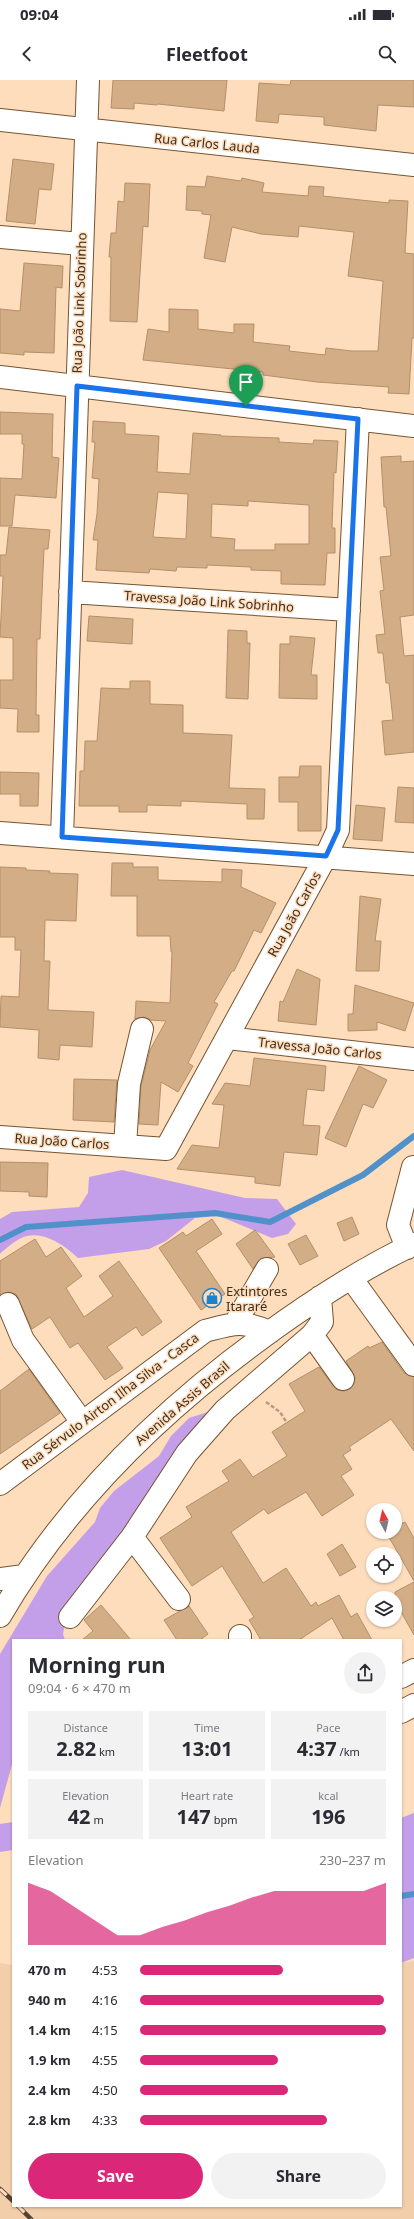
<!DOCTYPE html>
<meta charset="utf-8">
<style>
body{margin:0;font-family:"Noto Sans",sans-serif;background:#f2f2f3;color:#2b2b33;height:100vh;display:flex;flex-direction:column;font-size:15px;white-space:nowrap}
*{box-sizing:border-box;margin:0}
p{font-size:13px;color:#7c7c81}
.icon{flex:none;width:22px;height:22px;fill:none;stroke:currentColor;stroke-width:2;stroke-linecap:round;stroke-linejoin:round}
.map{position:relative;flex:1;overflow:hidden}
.drawer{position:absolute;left:12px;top:1559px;width:390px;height:568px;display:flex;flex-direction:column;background:#fff;border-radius:0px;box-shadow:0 1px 3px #0004}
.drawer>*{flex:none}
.needle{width:26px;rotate:352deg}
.buttons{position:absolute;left:366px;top:1423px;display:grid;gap:8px}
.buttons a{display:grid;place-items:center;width:36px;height:36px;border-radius:50%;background:#fff;box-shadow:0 1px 3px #0004;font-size:20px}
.pin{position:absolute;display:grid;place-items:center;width:34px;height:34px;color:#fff;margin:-41px -17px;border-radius:50% 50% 50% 0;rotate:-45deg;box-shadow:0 0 4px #0007}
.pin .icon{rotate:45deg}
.round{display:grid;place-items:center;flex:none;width:42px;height:42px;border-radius:21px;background:#f2f2f3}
.summary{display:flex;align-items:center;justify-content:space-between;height:68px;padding:0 16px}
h1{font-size:22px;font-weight:700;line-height:30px}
.figures{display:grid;grid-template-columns:repeat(3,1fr);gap:6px;height:68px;padding:4px 16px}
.figures div{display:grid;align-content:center;border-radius:0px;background:#f2f2f3;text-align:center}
.figures b{font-size:20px;font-weight:700}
.figures small{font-size:11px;font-weight:400}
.figures p{font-size:11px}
.chart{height:112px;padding:8px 16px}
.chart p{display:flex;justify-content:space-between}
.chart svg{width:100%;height:72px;margin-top:4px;fill:#db2777;opacity:.7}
.cta{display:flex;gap:8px;margin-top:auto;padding:8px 16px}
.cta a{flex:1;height:46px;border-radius:24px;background:#db2777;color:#fff;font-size:16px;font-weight:700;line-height:46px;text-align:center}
.cta a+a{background:#f2f2f3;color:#2b2b33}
ul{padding:0 16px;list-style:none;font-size:13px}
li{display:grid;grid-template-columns:64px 48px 1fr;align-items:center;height:30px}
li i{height:10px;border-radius:5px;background:#db2777}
.status{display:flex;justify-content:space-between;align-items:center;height:28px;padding:0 20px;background:#fff;direction:ltr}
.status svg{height:11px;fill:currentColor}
header{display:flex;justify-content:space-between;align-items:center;height:52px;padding:0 16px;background:#fff;font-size:18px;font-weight:700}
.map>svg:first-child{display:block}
</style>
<div class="status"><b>09:04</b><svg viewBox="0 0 49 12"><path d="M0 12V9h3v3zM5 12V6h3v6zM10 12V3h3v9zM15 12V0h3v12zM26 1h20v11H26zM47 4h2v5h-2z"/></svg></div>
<header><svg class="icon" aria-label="back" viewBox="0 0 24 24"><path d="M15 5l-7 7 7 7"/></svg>Fleetfoot<svg class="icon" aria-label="search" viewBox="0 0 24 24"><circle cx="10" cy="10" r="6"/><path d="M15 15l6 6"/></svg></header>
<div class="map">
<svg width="414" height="2139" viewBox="0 0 414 2139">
<rect width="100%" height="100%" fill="#feddbd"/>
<path fill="#f3ceab" d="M414 1881V2139H0V1883L13 1885V2126H401V1883Z"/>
<path fill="#c49fe9" d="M122 1090 245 1118 277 1119 296 1144 288 1154 272 1158 219 1136 195 1138 166 1161 149 1169 78 1178C65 1166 46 1152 27 1156 18 1158 6 1168 0 1174V1139L12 1132 79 1127 88 1113 89 1097Z
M211 1331 67 1533 63 1554 65 1560H13V1681L0 1728V1574L47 1496 95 1442 100 1428 114 1411 159 1376 171 1356 189 1338Z
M414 1733V1878L401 1883V1738Z
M13 1742V1770L0 1772V1744Z"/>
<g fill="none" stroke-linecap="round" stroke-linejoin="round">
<path stroke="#5091ca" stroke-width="6" d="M0 1160 26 1147 215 1133 270 1142 363 1095 414 1056
M401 1816 414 1814"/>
</g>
<path fill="#d3ad86" stroke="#b48f69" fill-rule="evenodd" d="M113 0H227L224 31 158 24 157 25 134 23V29L111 28Z
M291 0H414V27L378 25 376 51 324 45V37L279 34 278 43 256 41 259 3 290 5Z
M13 79 54 84 51 110 39 109 35 144 6 141Z
M207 96 241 101 242 98 264 103 262 112 308 116 309 106 324 107 323 116 389 123V120L408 121 405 173 414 174V258H412L409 314 388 313 389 307 317 302 263 295V292L143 280 148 249 169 252V229L198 230V249L234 253V244H254L253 262 290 266 289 271 325 275 326 268 352 271H378L383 201 348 196 354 152 299 146 298 157 261 154 232 147 225 182 204 178 211 135 202 134V131L186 130 187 106 205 107Z
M125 103 150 104 148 147 143 146 137 242 110 241 111 177H109L111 153H116L118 121 124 122Z
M24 183 63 186 62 208 56 207 54 273 24 272V275L0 273V229L20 231Z
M0 332 53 334 52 377 59 378 56 418 15 415 12 446H0V398L22 399 24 364H22V354H0Z
M93 341 125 343V354L159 356 157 392 190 394 193 353 221 355V356L279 358V362L313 364 314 360 338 361 336 393 334 392 332 448H335V473H327L325 505 281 504V491L251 490V487L207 485V488L177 487 176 491 150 489 149 493 96 490 98 460H93L97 434 99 399 92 398 95 362H92ZM158 412 188 414 186 459 153 457ZM248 421 309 425V464H275V470H234L235 459 211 457 212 424 248 426Z
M401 376V382L414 381V535L400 537 404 576 414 575V672L385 675 382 641 393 640 389 603H386L383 573H378L376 555 385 554 380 511 384 510 380 477 391 476 386 427H384L381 377Z
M9 447 50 450 48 469H44L40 559H37L36 635H39V652H17L18 629 0 628V600H13V558L0 557 3 496H0V475H6Z
M89 536 133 539 132 564 87 561Z
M228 550 247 551V563H250L248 619 226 618Z
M290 556 315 558 311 595H317V619L279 618 280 564H290Z
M130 601H150V624L183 625V653L232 655 229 708 265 709 264 739H247V724L181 721V726L147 725V732H119V726H79L80 691H84L85 661H97L101 608 130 609Z
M300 686H321V751H298V722H279V697H299Z
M0 692 39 693 38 726H20V714H0Z
M398 707 414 708V743L395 742Z
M356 725 385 728 382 761 353 759Z
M112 783H133V787H158V800L222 802V789L242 790 241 807 276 823 261 853 254 850 234 891H232L214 922 218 924 188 983 193 986 178 1012 161 1002 158 1045 139 1044 141 1006 150 970 166 941 151 940 144 937 135 939 136 921 170 923 172 872H171L170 856H137V816H111Z
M0 787 26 788V790L50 791 49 793 78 794 76 841 45 840 44 881H50L48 930 94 932 92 967 60 965 59 980 38 978 39 950 0 947 1 916 19 917 21 870H15V857H0Z
M360 816 381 819 375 861H381L379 891H356Z
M297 889 320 899 316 945 278 941 280 921 283 922Z
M355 905 414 923 405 951 377 942V950L348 951V934H353Z
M254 978 326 986 324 1011 307 1009 303 1045 320 1046 317 1075 284 1072 280 1106 255 1103V1097L177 1089 192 1065 219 1068 224 1025 212 1024 225 1003 250 1006Z
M359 986 387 1000 373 1028 363 1024 346 1067 325 1058Z
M74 999 117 1000 114 1042 73 1040Z
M0 1082 48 1083 47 1117 29 1116V1112L0 1111Z
M352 1137 359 1154 344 1161 337 1143Z
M212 1139 222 1154 196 1171 225 1214 201 1230 159 1168 183 1152 186 1156Z
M255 1150 275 1177 261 1178 253 1189 236 1164Z
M306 1155 318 1176 300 1185 288 1164Z
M35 1159 46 1177 61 1167 82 1196 66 1208 84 1237 113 1216 99 1196 119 1181 162 1242 142 1256 136 1247 107 1267 123 1288 105 1300 78 1263 70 1268 50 1237 32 1249 16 1214 9 1212 0 1215V1181Z
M382 1262 404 1293 414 1297V1371L391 1339 349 1367 351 1370 343 1375 352 1389 341 1396 354 1415 322 1436 306 1412 268 1434 264 1429 231 1452 263 1503 286 1488 311 1526 316 1522 318 1526 339 1515 351 1537 357 1533 372 1560H344L332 1538 299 1560H261L249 1540 254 1537 222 1486 192 1506 160 1458 192 1437 186 1427 229 1401 222 1391 240 1379 253 1397 287 1376 272 1352 305 1331 289 1304 319 1287 337 1310 344 1311 350 1309 354 1304 355 1297 346 1281 368 1266 369 1268Z
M29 1289 60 1333 0 1374V1311Z
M405 1442 414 1458V1501L386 1452H395V1447Z
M342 1464 356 1487 340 1496 327 1474Z
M414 1502V1555L395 1521V1512Z
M101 1525 131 1560H82L93 1551 84 1540Z
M189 1526 208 1554 200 1560H177L164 1540Z"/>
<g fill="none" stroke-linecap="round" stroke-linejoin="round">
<defs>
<path id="minor" d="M0 40 414 85
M0 157 81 164
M0 297 414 346
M70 512 349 530
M0 753 414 784
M62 757 88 0
M227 958 414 979
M0 1057 166 1069 326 776 338 750 358 339
M125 1066 129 1004 142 949
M407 1168 398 1145 413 1087
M351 1198 414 1285
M8 1224 23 1260 82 1342
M236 1242 267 1189
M312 1255 343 1299
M0 1404 205 1251C235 1243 241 1240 270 1252
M132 1457 179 1519
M0 1499 24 1496
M0 1536C65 1424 156 1335 260 1259 309 1223 359 1190 414 1164
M70 1537 132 1457 187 1373 225 1330 312 1255 322 1242 320 1217
M240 1560V1556
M401 1597 414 1590
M401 1632 414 1625"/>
</defs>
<use href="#minor" stroke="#76542f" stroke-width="24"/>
<path stroke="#b59b81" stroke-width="2.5" stroke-dasharray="4 2" stroke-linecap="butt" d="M266 1322 280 1332 287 1343"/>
<use href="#minor" stroke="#fff" stroke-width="22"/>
<defs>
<path id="rail" d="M0 2109 13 2121
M18 2126 31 2139"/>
</defs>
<use href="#rail" stroke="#534230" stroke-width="4.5"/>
<use href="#rail" stroke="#feddbd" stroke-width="3" stroke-dasharray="9" stroke-linecap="butt"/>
</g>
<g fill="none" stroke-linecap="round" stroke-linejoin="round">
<defs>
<path id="route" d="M77 306 358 339 338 750 326 776 62 757Z"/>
</defs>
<use href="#route" stroke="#fff" stroke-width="8"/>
<use href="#route" stroke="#1a73e8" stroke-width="5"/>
</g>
<defs>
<symbol id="shop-ring" viewBox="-11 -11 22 22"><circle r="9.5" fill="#feddbd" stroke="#1d82cd" stroke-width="1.5"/><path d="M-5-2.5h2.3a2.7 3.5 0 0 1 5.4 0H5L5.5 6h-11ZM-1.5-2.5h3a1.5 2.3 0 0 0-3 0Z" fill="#1d82cd"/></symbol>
</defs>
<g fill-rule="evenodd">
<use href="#shop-ring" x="201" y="1207" width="22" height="22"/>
</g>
<g text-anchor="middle" stroke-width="3" stroke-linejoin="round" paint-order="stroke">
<g font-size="13" fill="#403020" stroke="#feddbd">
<text transform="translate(207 63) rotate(6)" y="5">Rua Carlos Lauda</text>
<text transform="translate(79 223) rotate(-88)" y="5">Rua João Link Sobrinho</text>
<text transform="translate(209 521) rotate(4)" y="5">Travessa João Link Sobrinho</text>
<text transform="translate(294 834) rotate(-61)" y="5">Rua João Carlos</text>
<text transform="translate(320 968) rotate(6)" y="5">Travessa João Carlos</text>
<text transform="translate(62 1061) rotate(4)" y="5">Rua João Carlos</text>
<text transform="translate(110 1321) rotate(-37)" y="5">Rua Sérvulo Airton Ilha Silva - Casca</text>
<text transform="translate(182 1323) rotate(-41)" y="5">Avenida Assis Brasil</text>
</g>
<g font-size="13" fill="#403020" stroke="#feddbd" text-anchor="start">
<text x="226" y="1216">Extintores<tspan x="226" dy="15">Itararé</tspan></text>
</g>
</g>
</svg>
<div class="buttons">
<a><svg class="needle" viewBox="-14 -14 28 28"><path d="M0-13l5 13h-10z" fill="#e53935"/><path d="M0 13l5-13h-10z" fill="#7c7c81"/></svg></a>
<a><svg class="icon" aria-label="locate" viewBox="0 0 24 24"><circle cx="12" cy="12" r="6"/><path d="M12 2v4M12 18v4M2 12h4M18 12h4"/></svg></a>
<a><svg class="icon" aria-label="layers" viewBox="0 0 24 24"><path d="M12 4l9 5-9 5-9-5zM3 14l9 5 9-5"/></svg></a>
</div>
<div class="pin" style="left:246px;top:326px;background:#1e9e55"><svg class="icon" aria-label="arrive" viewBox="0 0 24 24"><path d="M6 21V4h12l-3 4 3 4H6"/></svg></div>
<section class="drawer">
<div class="summary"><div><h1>Morning run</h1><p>09:04 · 6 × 470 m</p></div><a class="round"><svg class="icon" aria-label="share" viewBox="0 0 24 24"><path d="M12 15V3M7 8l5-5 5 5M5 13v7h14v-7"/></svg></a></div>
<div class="figures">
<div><p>Distance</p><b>2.82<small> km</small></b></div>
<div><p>Time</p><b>13:01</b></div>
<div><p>Pace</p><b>4:37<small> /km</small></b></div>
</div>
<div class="figures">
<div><p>Elevation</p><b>42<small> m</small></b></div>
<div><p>Heart rate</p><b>147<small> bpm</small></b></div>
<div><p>kcal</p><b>196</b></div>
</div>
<div class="chart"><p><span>Elevation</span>230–237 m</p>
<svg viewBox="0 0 160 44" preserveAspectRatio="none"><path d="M0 44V6L10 11L20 20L30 29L40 38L50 38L60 33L70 29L80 24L90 20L100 15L110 11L120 11L130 11L140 11L150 11L160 6V44z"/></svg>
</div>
<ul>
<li><b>470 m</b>4:53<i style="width:58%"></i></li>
<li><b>940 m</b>4:16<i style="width:99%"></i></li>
<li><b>1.4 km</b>4:15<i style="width:100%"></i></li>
<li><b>1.9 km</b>4:55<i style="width:56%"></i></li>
<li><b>2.4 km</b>4:50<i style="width:60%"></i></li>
<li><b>2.8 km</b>4:33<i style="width:76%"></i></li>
</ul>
<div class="cta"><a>Save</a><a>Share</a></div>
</section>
</div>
